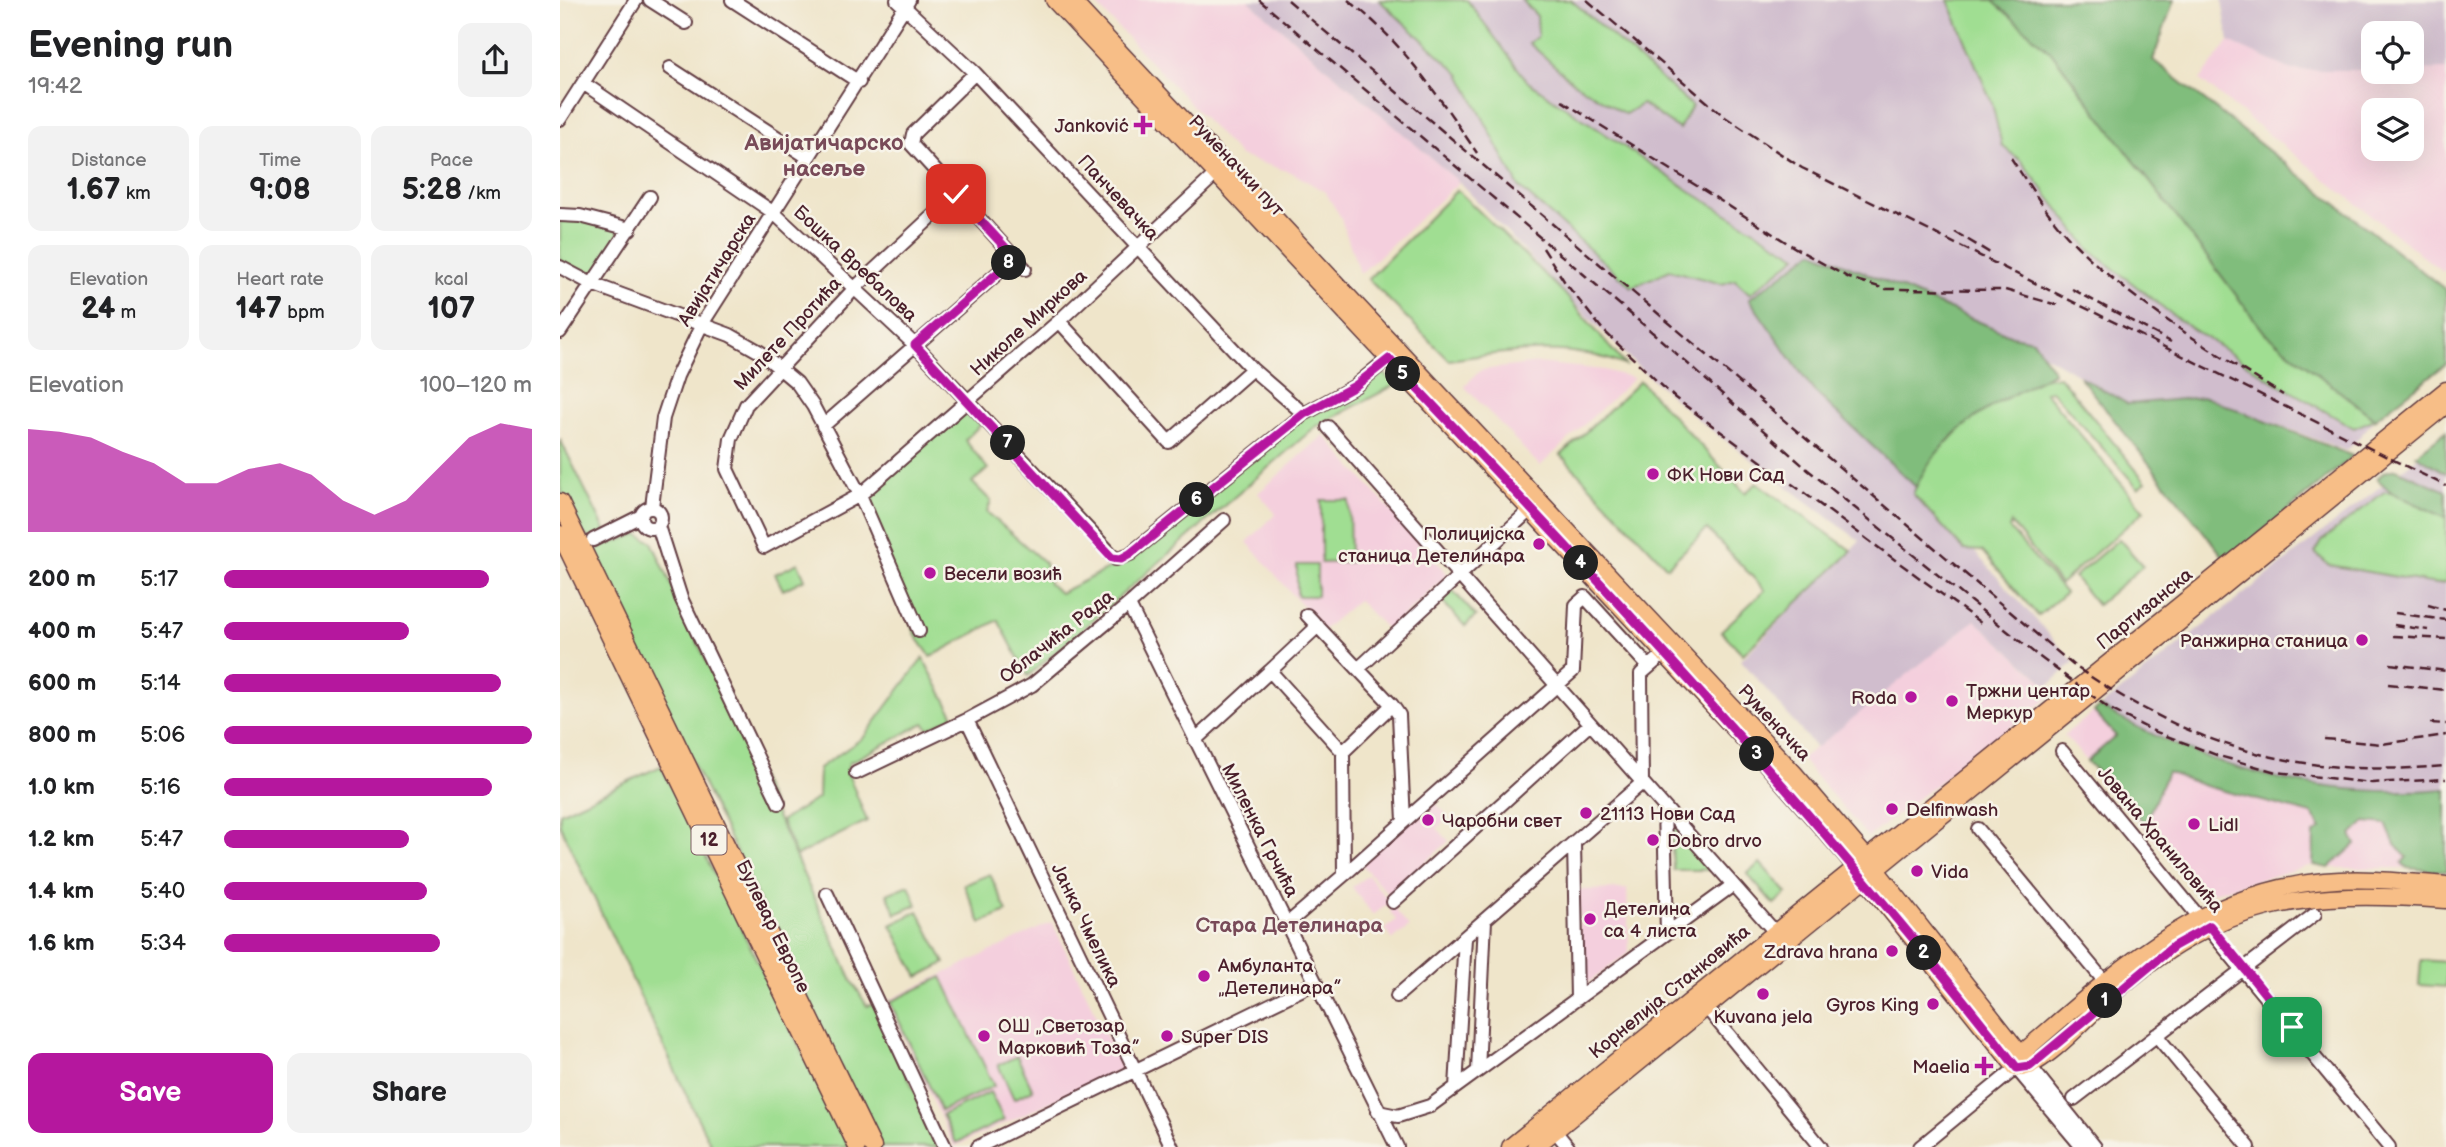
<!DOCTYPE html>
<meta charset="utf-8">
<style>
body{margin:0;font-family:"Balsamiq Sans",sans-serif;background:#f2f2f2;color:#202124;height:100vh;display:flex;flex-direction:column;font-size:26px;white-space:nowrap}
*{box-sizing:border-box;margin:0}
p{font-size:23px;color:#757577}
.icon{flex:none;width:38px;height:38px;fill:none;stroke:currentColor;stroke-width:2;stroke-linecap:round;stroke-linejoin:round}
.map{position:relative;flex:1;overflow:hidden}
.drawer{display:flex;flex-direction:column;background:#fff;width:560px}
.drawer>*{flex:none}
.tools{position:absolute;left:1801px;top:21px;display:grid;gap:14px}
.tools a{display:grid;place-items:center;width:63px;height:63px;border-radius:14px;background:#fff;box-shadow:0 7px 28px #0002;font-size:35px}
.pin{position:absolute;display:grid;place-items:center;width:60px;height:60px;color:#fff;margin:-30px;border-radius:14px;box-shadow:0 4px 10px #0006}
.km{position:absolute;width:35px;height:35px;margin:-18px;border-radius:50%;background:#222;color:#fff;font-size:19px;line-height:35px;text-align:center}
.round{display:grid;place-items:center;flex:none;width:74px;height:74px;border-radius:14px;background:#f2f2f2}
.head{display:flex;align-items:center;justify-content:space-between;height:119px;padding:0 28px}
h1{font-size:38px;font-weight:700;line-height:52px}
.figures{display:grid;grid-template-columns:repeat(3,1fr);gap:10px;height:119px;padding:7px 28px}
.figures div{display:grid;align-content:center;border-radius:14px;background:#f2f2f2;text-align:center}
.figures b{font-size:30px;font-weight:700}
.figures small{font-size:19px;font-weight:400}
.figures p{font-size:19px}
.chart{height:196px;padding:14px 28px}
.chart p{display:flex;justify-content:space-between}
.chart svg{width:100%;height:126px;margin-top:7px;fill:#b5179e;opacity:.7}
.primary-button{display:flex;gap:14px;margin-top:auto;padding:14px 28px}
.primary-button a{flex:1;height:80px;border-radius:14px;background:#b5179e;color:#fff;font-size:28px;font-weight:700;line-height:80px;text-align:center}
.primary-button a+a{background:#f2f2f2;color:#202124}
ul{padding:0 28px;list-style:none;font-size:23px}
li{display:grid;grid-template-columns:112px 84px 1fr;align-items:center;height:52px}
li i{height:18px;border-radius:9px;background:#b5179e}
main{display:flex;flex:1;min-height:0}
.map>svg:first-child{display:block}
</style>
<main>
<section class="drawer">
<div class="head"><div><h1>Evening run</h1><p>19:42</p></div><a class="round"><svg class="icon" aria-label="share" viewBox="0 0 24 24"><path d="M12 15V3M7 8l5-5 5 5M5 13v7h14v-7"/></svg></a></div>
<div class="figures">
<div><p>Distance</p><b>1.67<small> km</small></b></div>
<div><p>Time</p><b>9:08</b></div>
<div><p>Pace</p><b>5:28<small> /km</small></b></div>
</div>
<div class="figures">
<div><p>Elevation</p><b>24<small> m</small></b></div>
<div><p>Heart rate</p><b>147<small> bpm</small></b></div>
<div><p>kcal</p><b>107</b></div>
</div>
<div class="chart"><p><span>Elevation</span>100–120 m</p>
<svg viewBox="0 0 160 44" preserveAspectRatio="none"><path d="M0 44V8L10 9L20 11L30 16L40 20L50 27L60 27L70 22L80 20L90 24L100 33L110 38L120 33L130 22L140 11L150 6L160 8V44z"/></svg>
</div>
<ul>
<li><b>200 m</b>5:17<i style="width:86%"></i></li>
<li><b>400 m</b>5:47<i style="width:60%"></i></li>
<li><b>600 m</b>5:14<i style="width:90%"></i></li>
<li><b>800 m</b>5:06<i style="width:100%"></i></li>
<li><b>1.0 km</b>5:16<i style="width:87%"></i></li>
<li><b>1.2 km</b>5:47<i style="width:60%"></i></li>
<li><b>1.4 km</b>5:40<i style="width:66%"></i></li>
<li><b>1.6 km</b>5:34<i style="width:70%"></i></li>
</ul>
<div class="primary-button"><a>Save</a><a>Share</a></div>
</section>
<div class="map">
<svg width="1886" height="1147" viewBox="0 0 1886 1147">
<rect width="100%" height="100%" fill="#f7f3e8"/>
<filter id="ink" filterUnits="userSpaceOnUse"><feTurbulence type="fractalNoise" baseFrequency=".0143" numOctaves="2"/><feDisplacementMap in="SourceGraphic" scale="14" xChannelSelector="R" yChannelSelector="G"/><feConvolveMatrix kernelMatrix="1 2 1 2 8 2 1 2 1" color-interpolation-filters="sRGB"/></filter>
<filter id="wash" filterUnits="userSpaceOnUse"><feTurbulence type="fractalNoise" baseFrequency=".00686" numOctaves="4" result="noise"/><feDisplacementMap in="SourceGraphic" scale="28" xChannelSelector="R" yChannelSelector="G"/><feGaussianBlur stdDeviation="1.57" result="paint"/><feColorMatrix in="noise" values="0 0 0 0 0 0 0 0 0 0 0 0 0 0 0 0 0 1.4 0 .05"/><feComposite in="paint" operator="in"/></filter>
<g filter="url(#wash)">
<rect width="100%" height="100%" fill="#efe5ca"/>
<path fill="#f4cfdd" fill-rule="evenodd" d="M532 0H688L899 182 800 274 780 216 765 192 733 173 680 156Z
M1669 42 1733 70 1886 69V268L1883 272 1640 80ZM1813 110H1852V149H1813Z
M978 363 1044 370 1074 378 980 466 904 386 921 370Z
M764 435 888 575 828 631 798 600 763 630 687 542 716 514 698 493Z
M1415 620 1495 693 1308 837 1241 759Z
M1534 712 1556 736 1606 772 1645 786 1752 814 1761 829 1754 835 1753 865 1643 895 1504 735Z
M872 799 889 817 877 828 889 841 829 895 801 864Z
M1804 822 1826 824 1835 845 1848 858 1842 863 1847 868H1769L1796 844 1791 835Z
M808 875 849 927 833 940 825 929 836 920 830 912 832 909 828 904 813 915 792 887Z
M1067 889 1069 953 1020 989 1019 890Z
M492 922 562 1069 394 1147 327 1001Z"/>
<path fill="#d0bdcd" d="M688 0H1432L1492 53 1705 333 1815 419 1787 451 1645 397 1568 404 1452 336 1254 251 1189 299 1253 390 1356 487 1514 662 1488 686 1415 620 1256 748 1181 660 1300 541 1141 422 1077 366 1004 293 899 182Z
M1662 0H1886V69L1852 70V33H1813V70H1732L1669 42Z
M1886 435V789L1820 793 1739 784 1700 776 1634 754 1589 735 1540 707Z"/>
<path fill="#a0de92" stroke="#757e5e" stroke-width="2" d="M819 0H907L968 82 1136 195 1237 256 1190 294 1175 280 1162 284 1110 270 1072 287 959 187 900 74Z
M962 0H1011L1132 106 1119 129 1082 104 1065 114 1013 82 969 43 978 36 977 16Z
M1388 0H1432L1492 53 1705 333 1815 419 1794 428 1708 378 1619 320 1530 250 1461 161 1442 146 1432 103Z
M897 190 1004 293 1066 366C1011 341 946 352 889 360L808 279Z
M0 215 70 229 32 284 0 267Z
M822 371 835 385 755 427 468 676 438 620 371 657 356 636 300 495 402 407 422 423 405 440 428 469 412 482 431 501 427 512 485 563 489 584 500 593 562 562 744 414Z
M1499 376 1586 482 1578 488 1492 391 1485 392 1584 511 1500 584 1451 523 1449 528 1505 593 1478 616 1422 551 1404 550 1353 494 1367 461 1417 414 1481 379Z
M1080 381 1185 493 1197 483 1292 551 1183 654 1161 631 1205 590 1147 529 1107 567 1001 455Z
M0 439 46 532 33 538 27 537 20 530 0 488Z
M1824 492H1831L1886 518V582L1876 584 1769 565 1755 553 1763 540Z
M761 500H789L790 562 761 563Z
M78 534 92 542 292 981 307 1006 314 1004 381 1147H319L33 557 40 547Z
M1559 539 1583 566 1537 605 1514 577Z
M238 563 245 579 223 590 215 574Z
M737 565H757V596H737Z
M892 590 916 616 905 626 881 600Z
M363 658 394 716 369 729 364 723 289 763 287 771 307 821 236 856 221 821 258 798 259 768 304 737Z
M101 766 289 1147H152L133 1109 0 825V813Z
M1111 822 1152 870H1113Z
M1200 863 1227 893 1214 904 1187 874Z
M430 874 447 912 421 923 404 885Z
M349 885 357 905 336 914 327 894Z
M358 911 385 963 358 977 331 925Z
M1861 960 1886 962V987L1859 985Z
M382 977 434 1086 381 1111 330 1002Z
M457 1056 473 1090 454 1099 438 1065Z
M430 1092 444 1120 396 1143 382 1115Z"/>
<path fill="#80bd7c" stroke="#656e54" stroke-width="2" d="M1432 0H1614L1593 60 1886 290V364L1815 419 1705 333 1492 53Z
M1254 251 1452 336 1473 340 1494 372C1439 402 1383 427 1356 487L1253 390 1189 299Z
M1519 376 1568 404 1645 397 1793 456 1667 561Z
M1886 431V473L1856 455Z
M1836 469 1886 491V518L1831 492 1817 479 1824 472Z
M1540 707C1651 770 1758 800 1886 789V872L1847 868 1842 863 1847 857 1835 845 1826 824 1805 822 1791 835 1796 844 1769 868 1753 865 1754 834 1761 829 1752 814 1645 786 1607 772 1585 824 1527 761 1556 736 1534 712Z"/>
</g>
<g filter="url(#ink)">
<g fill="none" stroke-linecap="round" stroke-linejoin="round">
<defs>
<path id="minor" d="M90 0 126 23
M172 0 299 82
M337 0 415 73 692 369 744 414
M110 68 249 158
M415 73 353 134 351 144 465 269
M23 83 214 213 355 345 556 559 570 554 744 414 795 386 835 353
M0 119 76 0
M396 194 296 287 186 405 171 439 167 469 204 547 300 495 499 321 657 173
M0 215 20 216 70 229
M0 267 32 284 170 335 200 352 237 383 253 406 300 495 359 631
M499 321 609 442 692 369
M0 332 90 197
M263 426 455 258
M768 427 1215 932
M92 507 103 418 117 376 142 324 349 0
M81 518a10 10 0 1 1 20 0a10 10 0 1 1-20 0Z
M98 526 121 598 219 803
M33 540 81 516
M569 605 837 1147
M747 615 832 705 783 752 710 671 758 626
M798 669 970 510
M832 705 839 715 844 821
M407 720 612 1147
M635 740 710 671
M1502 751 1829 1147
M296 773 407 720 472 685 574 600 664 520
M1104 807 1107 933
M1418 829 1545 982
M1014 843 1017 999
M784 875 1013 671 1016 605 1025 597 1089 667
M267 894 385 1147
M833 902 1030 724
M727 924 784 875 783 752
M837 996 1082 783 1081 674 1105 653
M1146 1007 1261 1147
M1596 1035 1689 1147
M1470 1066 1535 1147
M918 1071 925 920
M896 1087 905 938
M1514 1099 1755 914
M818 1112 838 1116 870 1106 1173 885
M995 1131 1008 1147
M418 1147 755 983
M1360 1147 1456 1068 1522 1147"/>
<path id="major" d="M494 0 1197 753 1286 855 1456 1068
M511 0 1234 773 1306 857 1470 1066
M0 502 313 1147
M0 534 297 1147
M1457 1062 1461 1054C1554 974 1636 893 1764 881 1804 877 1846 882 1886 885
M1462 1068C1488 1062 1529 1015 1549 997 1660 898 1743 890 1886 900
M950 1147 1886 390
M975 1147 1886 405"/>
</defs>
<use href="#minor" stroke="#633d43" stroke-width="16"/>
<use href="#major" stroke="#633d43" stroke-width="19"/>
<use href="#minor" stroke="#fff" stroke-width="12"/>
<use href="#major" stroke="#f7be87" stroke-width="16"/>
<path stroke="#4a1f2b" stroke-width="2.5" stroke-dasharray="10 5" stroke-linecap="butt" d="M699 0 1092 332 1248 470 1477 655 1550 709 1591 730 1659 756 1716 772 1812 783 1886 779
M728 0 1513 665C1636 749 1738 778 1886 766
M788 0C843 42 879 97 917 153
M1027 0 1165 117 1242 168 1886 486
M1002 101 1237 249 1289 278 1326 289 1445 290 1497 305
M1451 158C1471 188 1490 219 1515 244 1574 304 1651 350 1723 395
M1395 232 1430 253
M983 248 1006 284 1043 330 1115 398 1421 623
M1512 289 1611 342
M1868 605 1886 610
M1835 613 1886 620
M1834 625 1868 630
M1833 636 1886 639
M1830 664 1886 671
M1828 684 1886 690
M1870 723 1886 724
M1764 739 1822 744 1886 735"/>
</g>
</g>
<g fill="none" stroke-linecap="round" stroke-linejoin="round" filter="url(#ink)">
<defs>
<path id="route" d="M396 194 455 258 355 345 552 558 561 559 570 554 744 414 795 386 829 359C1047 587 1262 818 1457 1068L1470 1066 1614 946 1650 926 1732 1027"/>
</defs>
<use href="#route" stroke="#fff" stroke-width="14"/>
<use href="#route" stroke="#b5179e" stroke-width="9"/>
</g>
<g fill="#b5179e" stroke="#f7f3e8" stroke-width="2.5">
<path d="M579.5 114.5h7v7h7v7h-7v7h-7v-7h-7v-7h7z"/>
<circle cx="1093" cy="474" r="7"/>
<circle cx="979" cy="544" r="7"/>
<circle cx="370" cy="573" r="7"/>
<circle cx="1802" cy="640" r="7"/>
<circle cx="1351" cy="697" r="7"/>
<circle cx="1392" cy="701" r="7"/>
<circle cx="1332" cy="809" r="7"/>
<circle cx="1026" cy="813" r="7"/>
<circle cx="868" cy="820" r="7"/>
<circle cx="1634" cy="824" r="7"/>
<circle cx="1093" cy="840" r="7"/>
<circle cx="1357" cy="871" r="7"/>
<circle cx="1030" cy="919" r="7"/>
<circle cx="1332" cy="951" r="7"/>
<circle cx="644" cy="976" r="7"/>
<circle cx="1203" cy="994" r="7"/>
<circle cx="1373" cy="1004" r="7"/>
<circle cx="424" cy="1036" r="7"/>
<circle cx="607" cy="1036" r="7"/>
<path d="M1420.5 1055.5h7v7h7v7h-7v7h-7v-7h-7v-7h7z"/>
</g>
<g text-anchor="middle" stroke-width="5" stroke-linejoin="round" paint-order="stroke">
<rect fill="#f7f3e8" stroke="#7e5f64" stroke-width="2" x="131.5" y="825.5" width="35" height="29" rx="5"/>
<g font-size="18" font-weight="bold" fill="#4a1f2b">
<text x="149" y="846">12</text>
</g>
<g font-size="19" fill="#4a1f2b" stroke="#f7f3e8" text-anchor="start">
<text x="569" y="132" text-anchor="end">Janković</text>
<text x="1107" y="481">ФК Нови Сад</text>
<text x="965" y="540" text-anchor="end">Полицијска<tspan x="965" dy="22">станица Детелинара</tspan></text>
<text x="384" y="580">Весели возић</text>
<text x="1788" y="647" text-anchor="end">Ранжирна станица</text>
<text x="1406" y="697">Тржни центар<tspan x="1406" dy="22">Меркур</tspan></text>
<text x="1337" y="704" text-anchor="end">Roda</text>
<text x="1346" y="816">Delfinwash</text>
<text x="1040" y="820">21113 Нови Сад</text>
<text x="882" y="827">Чаробни свет</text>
<text x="1648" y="831">Lidl</text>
<text x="1107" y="847">Dobro drvo</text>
<text x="1371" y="878">Vida</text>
<text x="1044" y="915">Детелина<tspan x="1044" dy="22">са 4 листа</tspan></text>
<text x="1318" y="958" text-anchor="end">Zdrava hrana</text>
<text x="658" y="972">Амбуланта<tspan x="658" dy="22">„Детелинара”</tspan></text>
<text x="1359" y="1011" text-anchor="end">Gyros King</text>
<text x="1203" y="1023" text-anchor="middle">Kuvana jela</text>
<text x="438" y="1032">ОШ „Светозар<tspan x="438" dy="22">Марковић Тоза”</tspan></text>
<text x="621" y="1043">Super DIS</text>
<text x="1410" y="1073" text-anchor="end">Maelia</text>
</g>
<g font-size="19" fill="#4a1f2b" stroke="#f7f3e8">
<text transform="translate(677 165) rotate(47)" y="7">Руменачки пут</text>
<text transform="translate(559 197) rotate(47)" y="7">Панчевачка</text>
<text transform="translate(296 263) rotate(43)" y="7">Бошка Вребалова</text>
<text transform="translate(156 269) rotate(-58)" y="7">Авијатичарска</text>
<text transform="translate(468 322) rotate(-42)" y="7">Николе Миркова</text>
<text transform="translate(227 333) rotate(-47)" y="7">Милете Протића</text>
<text transform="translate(1584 608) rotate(-39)" y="7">Партизанска</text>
<text transform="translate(496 636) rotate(-38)" y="7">Облачића Рада</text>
<text transform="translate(1215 722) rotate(47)" y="7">Руменачка</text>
<text transform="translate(701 830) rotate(63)" y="7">Миленка Грчића</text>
<text transform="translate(1601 839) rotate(50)" y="7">Јована Храниловића</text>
<text transform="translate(527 925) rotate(64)" y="7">Јанка Чмелика</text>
<text transform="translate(214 926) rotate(64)" y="7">Булевар Европе</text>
<text transform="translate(1109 991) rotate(-39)" y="7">Корнелија Станковића</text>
</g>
<g font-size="21" font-weight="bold" fill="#784a58" stroke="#f7f3e8">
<text x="729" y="932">Стара Детелинара</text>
</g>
<g font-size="23" font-weight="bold" fill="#784a58" stroke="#f7f3e8">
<text x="264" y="150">Авијатичарско<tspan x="264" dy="26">насеље</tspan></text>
</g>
</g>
</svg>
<div class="tools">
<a><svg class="icon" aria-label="locate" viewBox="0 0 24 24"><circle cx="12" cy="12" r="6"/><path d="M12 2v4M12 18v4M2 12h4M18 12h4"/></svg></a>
<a><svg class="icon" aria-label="layers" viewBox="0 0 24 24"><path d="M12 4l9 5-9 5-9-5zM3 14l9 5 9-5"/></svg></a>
</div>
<div class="pin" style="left:1732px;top:1027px;background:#1e9e55"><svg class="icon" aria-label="arrive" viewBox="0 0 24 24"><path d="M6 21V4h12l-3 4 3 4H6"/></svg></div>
<div class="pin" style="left:396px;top:194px;background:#d93025"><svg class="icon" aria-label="check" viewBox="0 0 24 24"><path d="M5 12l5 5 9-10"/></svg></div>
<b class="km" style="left:1545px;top:1001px">1</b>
<b class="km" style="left:1364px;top:953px">2</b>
<b class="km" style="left:1197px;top:754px">3</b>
<b class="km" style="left:1021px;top:563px">4</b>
<b class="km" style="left:843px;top:374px">5</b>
<b class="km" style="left:637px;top:500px">6</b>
<b class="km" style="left:448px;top:443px">7</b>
<b class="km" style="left:449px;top:263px">8</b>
</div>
</main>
